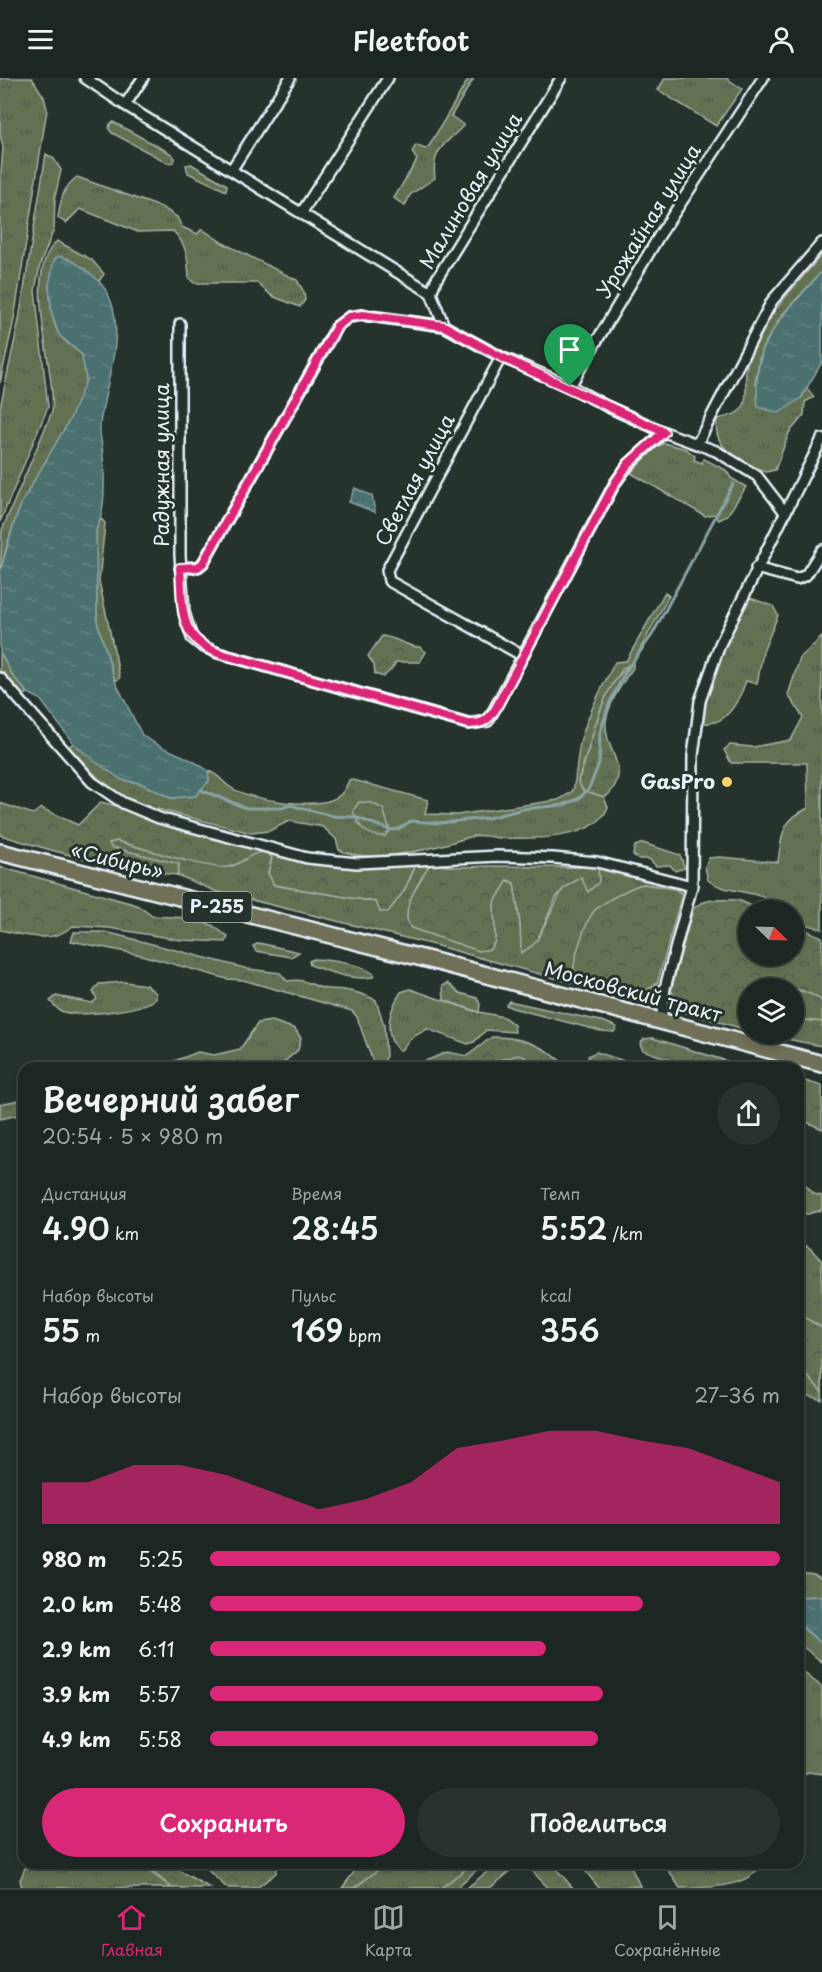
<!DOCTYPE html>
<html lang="ru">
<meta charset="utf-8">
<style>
body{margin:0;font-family:"Playpen Sans",sans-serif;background:#29322f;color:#f1f3f6;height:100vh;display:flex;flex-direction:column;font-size:22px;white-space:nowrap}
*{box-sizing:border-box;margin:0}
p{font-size:20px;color:#a0a5a5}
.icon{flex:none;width:33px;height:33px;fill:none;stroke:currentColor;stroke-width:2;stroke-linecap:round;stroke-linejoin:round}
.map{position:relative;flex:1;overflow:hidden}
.sheet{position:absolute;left:18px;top:984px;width:786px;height:807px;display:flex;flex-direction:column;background:#1c2622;border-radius:18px;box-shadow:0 3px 9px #0003,0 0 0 2px #3a4340}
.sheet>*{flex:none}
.needle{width:39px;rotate:113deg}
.tools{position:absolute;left:738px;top:822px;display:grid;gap:12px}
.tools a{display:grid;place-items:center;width:66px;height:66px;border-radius:50%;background:#1c2622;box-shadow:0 3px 9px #0003,0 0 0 2px #3a4340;font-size:30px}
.pin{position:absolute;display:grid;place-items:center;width:51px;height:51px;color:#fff;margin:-62px -26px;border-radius:50% 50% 50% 0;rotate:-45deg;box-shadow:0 0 6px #0007}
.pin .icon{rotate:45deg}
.round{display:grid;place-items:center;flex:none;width:63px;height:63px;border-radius:32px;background:#29322f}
.summary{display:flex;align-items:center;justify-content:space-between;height:102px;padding:0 24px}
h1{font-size:33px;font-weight:600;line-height:45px}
.figures{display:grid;grid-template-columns:repeat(3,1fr);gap:9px;height:102px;padding:6px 24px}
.figures div{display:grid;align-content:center}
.figures b{font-size:30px;font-weight:600}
.figures small{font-size:16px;font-weight:400}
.figures p{font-size:16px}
.chart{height:168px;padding:12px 24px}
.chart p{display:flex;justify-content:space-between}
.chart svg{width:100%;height:108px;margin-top:6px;fill:#db2777;opacity:.7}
.cta{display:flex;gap:12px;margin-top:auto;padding:12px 24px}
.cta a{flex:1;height:69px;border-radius:36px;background:#db2777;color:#fff;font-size:24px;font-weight:600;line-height:69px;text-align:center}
.cta a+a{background:#29322f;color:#f1f3f6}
ul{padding:0 24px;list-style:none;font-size:20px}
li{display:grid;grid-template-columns:96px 72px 1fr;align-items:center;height:45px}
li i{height:15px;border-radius:8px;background:#db2777}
header{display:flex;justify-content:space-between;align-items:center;height:78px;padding:0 24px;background:#1c2622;font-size:27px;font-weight:600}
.tab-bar{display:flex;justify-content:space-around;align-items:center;height:84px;border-top:2px solid #3a4340;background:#1c2622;font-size:16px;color:#a0a5a5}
.tab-bar a{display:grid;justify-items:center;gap:3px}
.tab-bar .active{color:#db2777}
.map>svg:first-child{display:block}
</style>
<header><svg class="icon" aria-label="menu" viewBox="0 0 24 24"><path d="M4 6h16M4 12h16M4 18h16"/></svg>Fleetfoot<svg class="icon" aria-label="person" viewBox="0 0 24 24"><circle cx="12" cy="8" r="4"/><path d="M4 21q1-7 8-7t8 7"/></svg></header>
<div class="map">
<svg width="822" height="1810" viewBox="0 0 822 1810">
<defs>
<pattern id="grass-tufts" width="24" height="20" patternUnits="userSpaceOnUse" patternTransform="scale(1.5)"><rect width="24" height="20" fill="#637153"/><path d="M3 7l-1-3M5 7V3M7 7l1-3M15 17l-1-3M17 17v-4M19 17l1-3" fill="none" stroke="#535a4e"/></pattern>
<pattern id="forest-crowns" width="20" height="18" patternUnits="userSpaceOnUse" patternTransform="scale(1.5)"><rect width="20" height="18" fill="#637153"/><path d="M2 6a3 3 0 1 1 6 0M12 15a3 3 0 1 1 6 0" fill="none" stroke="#535a4e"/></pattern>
<pattern id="wetland-marsh" width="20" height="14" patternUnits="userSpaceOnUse" patternTransform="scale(1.5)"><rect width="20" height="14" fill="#637153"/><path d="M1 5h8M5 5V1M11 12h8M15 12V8" fill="none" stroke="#535a4e"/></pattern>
<pattern id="water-ripples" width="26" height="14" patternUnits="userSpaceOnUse" patternTransform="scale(1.5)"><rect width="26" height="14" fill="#4b6f70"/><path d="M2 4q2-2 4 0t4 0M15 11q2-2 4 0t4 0" fill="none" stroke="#658485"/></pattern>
</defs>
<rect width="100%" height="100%" fill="#26332d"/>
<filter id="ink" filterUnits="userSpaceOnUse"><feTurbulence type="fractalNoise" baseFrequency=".0167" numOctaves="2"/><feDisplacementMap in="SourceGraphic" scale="12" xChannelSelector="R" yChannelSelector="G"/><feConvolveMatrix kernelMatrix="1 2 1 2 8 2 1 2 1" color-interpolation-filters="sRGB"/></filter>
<g filter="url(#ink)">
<path fill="url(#grass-tufts)" stroke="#a6b1a6" stroke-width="1.5" d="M0 0H32L44 19 47 31 14 241 0 305V107L3 69 0 56Z
M469 0H474L451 38 464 47C446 66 431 71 435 100L410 117 405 128 394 120 417 82 412 74 416 67 425 71 429 68Z
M665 0H726L742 11 716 48 658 12Z
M113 44 172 76 175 80 173 84 168 85 112 55 109 51 110 46Z
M46 76 54 81 61 92 55 119 54 151 40 187 35 212 48 329 0 444V330L19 242Z
M191 86 227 107 226 113 188 95 186 87Z
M77 99 163 130 177 139 182 149 197 156 202 151 223 165 297 202 304 214 305 222 300 229 272 218 257 205H194L189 200C188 180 187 167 173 153L138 154 80 131 66 145 58 140C61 122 62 110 77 99Z
M57 163 92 182 104 196 99 203 67 180 49 207C51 224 51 251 65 263 75 272 85 274 86 290 90 325 37 391 22 425 12 447 6 471 0 495L2 452 52 334C57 293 20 196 57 163Z
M822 176V193L782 237 761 272 755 306 801 320 807 310 814 319 805 324 804 337 789 355 775 392 766 394C742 383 711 372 717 341 726 339 740 337 744 327 748 318 744 298 747 286 759 242 795 210 822 176Z
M664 365 686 371 695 378 694 382 702 385 704 381 726 392 731 400 746 409 727 438 719 442 714 436 705 438 631 395 654 371Z
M101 441 105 445 99 503 120 600 115 603 97 544 96 452Z
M665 514 669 518 633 584 622 591 600 634 578 703 583 712 604 719 608 729C596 763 530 761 500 760 492 759 481 756 473 758 438 769 374 788 339 772L336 761 323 749 289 743 269 753 251 755 153 730 124 719 99 701 69 669 73 665 122 702 140 705 171 720 195 718 209 703 208 693C219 696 221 703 230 709 248 722 322 734 340 717 344 714 347 706 350 701L428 722 425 736 457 737 558 722C563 719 570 717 573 712 575 708 578 671 581 661 589 634 602 609 615 584L626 583Z
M747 519 773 528 778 537 763 574 757 606 746 603C740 620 727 648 704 645L701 643 713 599Z
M822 559V851L794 843V832H779C765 809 728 818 708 802L705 789 709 780 720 779 778 784C782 756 781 743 808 730L807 685H731L724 672 730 667 753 669 791 662 803 639 788 617 800 580Z
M0 574 13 598 28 615 21 619 0 598Z
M117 763 198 785 267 773 272 780 268 795 274 807 377 824 380 834 410 801 416 786 429 787 412 819 495 863 494 825 508 801 514 805 523 867 537 862 563 811 598 788 672 798C680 802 684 806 682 816L675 811 643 806 574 899C598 906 641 927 658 903L652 919 641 924 434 867 215 813 177 797 179 787 110 769 109 765Z
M259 865 299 874 291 879 256 873 253 868Z
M314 881C333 883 358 885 374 896L373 899C353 903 329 894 310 887L309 883Z
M125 904 146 907 156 915V921C141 932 78 940 61 933 58 932 53 926 50 923L56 918 92 925 97 921 93 914 99 906Z
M410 911 474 933 504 939 514 947 515 954 486 952 474 964 468 966 427 951 411 960 401 972H398C382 955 390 931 401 914Z
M794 911 815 917 822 923V944L794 941Z
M509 923 605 944 617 949 614 954 601 953 512 930 506 927Z
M272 943 295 951 301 960 298 972 277 990H122L127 986 148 988 169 985 198 974 214 977 240 971 258 945Z
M596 974 624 983 632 990H597L589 986 588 978Z
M24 1021V1036L0 1041V1026Z
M798 1163 810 1170 822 1183V1322L798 1315Z
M798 1494 814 1496 822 1501V1518L798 1519Z
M798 1546 822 1566V1584L798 1565Z
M798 1590 822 1609V1696L808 1694 798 1699Z
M38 1785H91L96 1789 107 1788V1785C138 1785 148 1791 172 1810H22L20 1802 25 1790Z
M387 1785H474L441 1810H354Z
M579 1785H629L640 1808 599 1810Z
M664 1785H762C750 1810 708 1810 680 1810Z"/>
<path fill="url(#forest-crowns)" stroke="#a6b1a6" stroke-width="1.5" d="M382 558C396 559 406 569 420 569L426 574 420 584H396L391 592 383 599 375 596 374 587 368 578Z
M101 724 326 782 416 786 404 813 388 834H380L376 824 274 807 268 795 272 780 267 773C249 774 242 787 228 789 209 792 139 769 117 763L109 765 111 769 179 786 177 797C115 791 59 775 0 757V725L33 736 41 730 78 747Z
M643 765 680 777 685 790 675 793 670 787 656 788 649 781H639L633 777 635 768Z
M437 786C457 791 474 788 494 788 529 788 563 791 598 788L599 804 588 814 581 799 563 811 556 820 537 862 532 868 521 875 520 844 514 805 508 802 494 825 495 863 490 871 479 873 411 850C398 832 420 804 429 787Z
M0 789 137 827 152 838 188 840 212 847 228 859 226 864 181 862 109 850 73 848C50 867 27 857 0 852Z
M643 806 675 811 682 816 658 903C641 927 598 906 574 899 571 886 585 844 594 833 602 825 632 808 643 806Z
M738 822 761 832H748V878H794V847L822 859V923C800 906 775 910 748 910V952L683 934 671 912 693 831C704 819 723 822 738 822Z
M74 854H106L248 891 280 895 287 903C310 899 313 911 329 911 344 911 361 914 376 922L384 947 386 978 384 987 375 990 357 939 352 933 243 902 227 901 141 877 71 863Z
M448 905 460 915 477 920 480 926 479 934 444 922 443 908Z
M794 941 822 944V968L762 956H794Z
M492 959C524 959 546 968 568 990H539L523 979 502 981 477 990H409L447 974 467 978Z
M653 960 749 990H692L643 972 640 966 644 961Z
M798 1001 822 1008V1051L798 1040Z
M798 1100 814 1116 822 1118V1132L808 1136 798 1135Z
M798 1235 822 1250V1314L804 1294 798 1292Z
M133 1785H166L210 1810H172L154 1795Z
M200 1785H276V1795L257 1810H227Z
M361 1785H387L354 1810H342Z
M474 1785 480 1789 456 1810H441Z
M498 1785H551L573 1810H548L525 1785 519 1786 490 1810H467Z"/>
<path fill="url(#wetland-marsh)" stroke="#a6b1a6" stroke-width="1.5" d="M633 584V590C622 605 608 626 606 644 604 674 633 690 608 717L604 719 583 712 578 703C594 665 597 610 633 584Z
M359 724 372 725 383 731 390 752 385 758C367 759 359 750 353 733Z
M517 977 523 978 539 990H477Z"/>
<path fill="url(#water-ripples)" stroke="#8aa3a6" stroke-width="1.5" d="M58 178C71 181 80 187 90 195 138 232 105 299 100 347 99 358 103 369 103 379 105 402 106 432 96 452L97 544 115 603 142 657C162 673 186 675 208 693L209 703 195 718 171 720 140 705 122 702 93 682 73 665 40 621 28 615 13 598 0 574V495L14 445 23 422 70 341 86 302 82 277 59 257 52 237 49 207 54 182Z
M822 193V284L801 320 779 335 758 329C750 263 783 239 822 193Z
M355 410 372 418 375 434 349 424Z
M822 1518V1566L798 1545V1519Z"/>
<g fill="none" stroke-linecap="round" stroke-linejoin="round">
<path stroke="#8aa3a6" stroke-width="3" d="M201 712 246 730H282L290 727 332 738 355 739 390 752 398 751 411 743 439 745 488 740 523 731 563 727 578 721 589 711 599 685 600 655 609 626 626 593 652 557 733 406"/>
<defs>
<path id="minor" d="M85 0 125 27 431 215
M125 27 143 0
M232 91 290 0
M302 134 388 0
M180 246V477L184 534 192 560 202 568 218 575 468 646 488 643 615 405 629 386 664 354
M444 248 431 215 436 202 561 0
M501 279 387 492 389 503 523 578
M570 308 659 158 763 0
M697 366 772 223 822 165
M180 490 198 489 203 485 337 248 349 239 362 237 444 248 501 279 570 308 606 328 664 354 716 373 757 398 784 433
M756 490 797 501 806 497 822 472
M0 600 92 704 123 725 159 740 307 780 357 785 498 778 553 780 597 784 692 808
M661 944 665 910 692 808 693 678 700 623 720 566 822 361"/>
<path id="trunk" d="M0 774 434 883 822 986"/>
</defs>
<use href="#minor" stroke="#e8f1f8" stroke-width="14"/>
<use href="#trunk" stroke="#e8f1f8" stroke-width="20"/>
<use href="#minor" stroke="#26332d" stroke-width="9"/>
<use href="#trunk" stroke="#706f59" stroke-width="15"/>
</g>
</g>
<g fill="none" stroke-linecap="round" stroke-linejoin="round" filter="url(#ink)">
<defs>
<path id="route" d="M363 237 444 248 501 279 664 354 628 386 615 405 496 630C488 643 483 646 468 646L218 575C177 560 183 528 180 490L198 489 203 485 337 248 349 239Z"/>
</defs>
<use href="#route" stroke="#fff" stroke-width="12"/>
<use href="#route" stroke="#db2777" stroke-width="8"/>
</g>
<circle fill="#ffd166" stroke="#26332d" stroke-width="2" cx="727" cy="704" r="6"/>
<g text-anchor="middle" stroke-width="6" stroke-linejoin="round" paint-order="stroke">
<rect fill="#26332d" stroke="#aeb8bb" stroke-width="1.5" x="182.5" y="814" width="69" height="30" rx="4.5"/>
<g font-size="18" font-weight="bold" fill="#e8f1f8">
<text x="217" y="835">Р-255</text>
</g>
<g font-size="20" fill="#e8f1f8" stroke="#26332d">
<text transform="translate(471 113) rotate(-59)" y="7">Малиновая улица</text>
<text transform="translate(649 143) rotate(-58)" y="7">Урожайная улица</text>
<text transform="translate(162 387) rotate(-90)" y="7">Радужная улица</text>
<text transform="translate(415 402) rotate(-62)" y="7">Светлая улица</text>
<text transform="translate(117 783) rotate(14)" y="7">«Сибирь»</text>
<text transform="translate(633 914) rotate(15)" y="7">Московский тракт</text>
</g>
<g font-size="20" font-weight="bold" fill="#e8f1f8" stroke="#26332d" text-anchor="end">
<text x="715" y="711">GasPro</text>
</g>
</g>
</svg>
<div class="tools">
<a><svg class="needle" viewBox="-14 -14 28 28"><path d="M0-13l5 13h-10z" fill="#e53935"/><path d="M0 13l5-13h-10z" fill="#a0a5a5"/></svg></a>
<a><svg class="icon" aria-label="layers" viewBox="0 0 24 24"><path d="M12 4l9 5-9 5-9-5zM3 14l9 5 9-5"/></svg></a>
</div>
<div class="pin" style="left:570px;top:308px;background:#1e9e55"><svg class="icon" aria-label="arrive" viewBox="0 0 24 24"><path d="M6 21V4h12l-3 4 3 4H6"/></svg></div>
<section class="sheet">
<div class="summary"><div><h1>Вечерний забег</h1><p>20:54 · 5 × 980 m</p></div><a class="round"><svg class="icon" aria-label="share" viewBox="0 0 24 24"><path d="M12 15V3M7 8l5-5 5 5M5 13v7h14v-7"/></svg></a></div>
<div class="figures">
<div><p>Дистанция</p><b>4.90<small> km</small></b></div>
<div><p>Время</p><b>28:45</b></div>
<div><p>Темп</p><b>5:52<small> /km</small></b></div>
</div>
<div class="figures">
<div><p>Набор высоты</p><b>55<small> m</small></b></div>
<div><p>Пульс</p><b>169<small> bpm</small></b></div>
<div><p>kcal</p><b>356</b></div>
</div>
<div class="chart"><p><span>Набор высоты</span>27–36 m</p>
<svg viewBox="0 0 160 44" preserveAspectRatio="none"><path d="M0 44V27L10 27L20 20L30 20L40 24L50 31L60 38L70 34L80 27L90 13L100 10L110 6L120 6L130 10L140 13L150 20L160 27V44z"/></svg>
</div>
<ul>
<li><b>980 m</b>5:25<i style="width:100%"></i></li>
<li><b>2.0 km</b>5:48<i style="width:76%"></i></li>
<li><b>2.9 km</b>6:11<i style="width:59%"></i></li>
<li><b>3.9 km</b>5:57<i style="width:69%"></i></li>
<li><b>4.9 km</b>5:58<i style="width:68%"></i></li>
</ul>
<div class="cta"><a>Сохранить</a><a>Поделиться</a></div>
</section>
</div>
<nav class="tab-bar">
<a class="active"><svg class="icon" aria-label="home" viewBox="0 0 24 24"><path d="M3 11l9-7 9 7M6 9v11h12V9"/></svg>Главная</a>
<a><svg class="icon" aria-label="map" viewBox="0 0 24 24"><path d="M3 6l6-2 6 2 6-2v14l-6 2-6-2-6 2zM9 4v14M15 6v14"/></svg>Карта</a>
<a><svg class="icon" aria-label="saved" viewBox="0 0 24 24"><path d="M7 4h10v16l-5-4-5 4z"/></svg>Сохранённые</a>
</nav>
